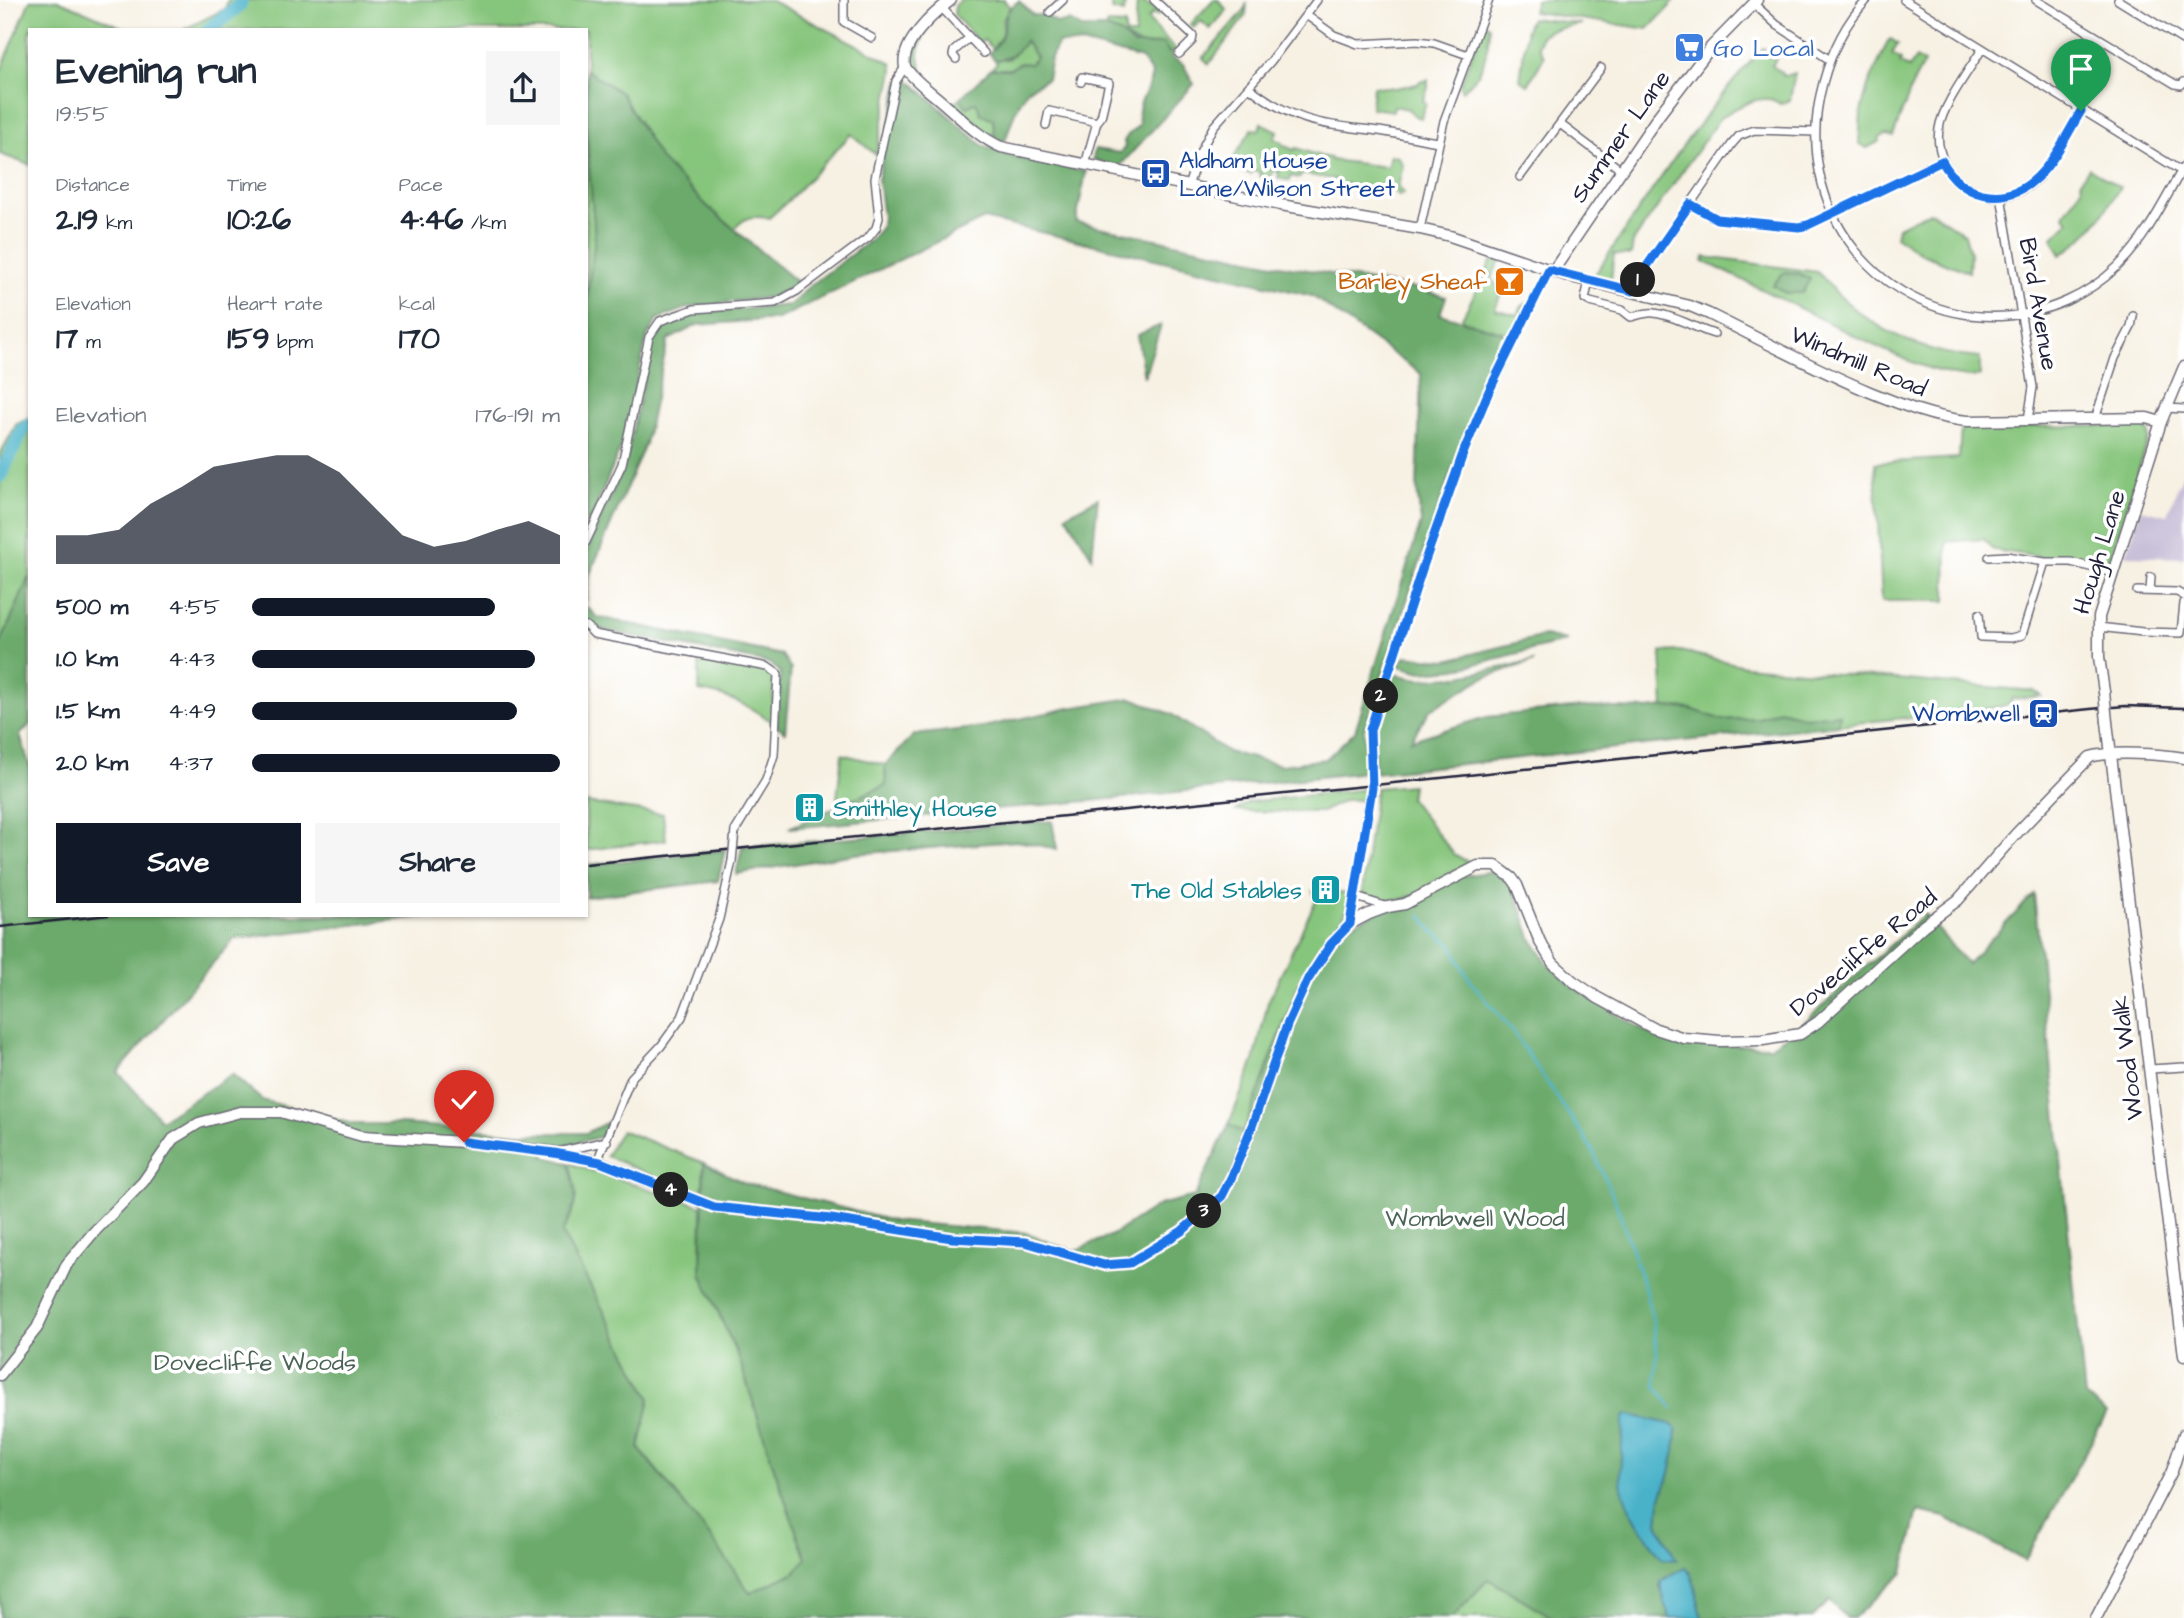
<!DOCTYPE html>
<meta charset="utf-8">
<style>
body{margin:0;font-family:"Architects Daughter",sans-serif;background:#f6f6f7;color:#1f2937;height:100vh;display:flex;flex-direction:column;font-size:26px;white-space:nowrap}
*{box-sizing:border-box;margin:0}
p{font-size:23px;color:#747a83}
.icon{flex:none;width:38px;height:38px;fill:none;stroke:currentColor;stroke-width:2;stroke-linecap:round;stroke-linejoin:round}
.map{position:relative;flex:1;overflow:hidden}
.drawer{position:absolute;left:28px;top:28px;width:560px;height:889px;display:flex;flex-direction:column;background:#fff;border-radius:0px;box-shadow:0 2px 5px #0004}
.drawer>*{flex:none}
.pin{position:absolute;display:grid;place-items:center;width:60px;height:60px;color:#fff;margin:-72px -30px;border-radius:50% 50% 50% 0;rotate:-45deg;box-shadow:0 0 7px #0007}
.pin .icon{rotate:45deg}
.km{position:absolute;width:35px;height:35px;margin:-18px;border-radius:50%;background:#222;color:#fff;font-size:19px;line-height:35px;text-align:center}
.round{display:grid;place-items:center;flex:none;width:74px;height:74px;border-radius:0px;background:#f6f6f7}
.headline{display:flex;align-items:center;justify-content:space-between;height:119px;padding:0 28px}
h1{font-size:38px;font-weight:800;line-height:52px}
.metrics{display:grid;grid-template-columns:repeat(3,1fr);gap:10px;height:119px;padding:7px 28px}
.metrics div{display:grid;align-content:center}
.metrics b{font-size:30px;font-weight:800}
.metrics small{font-size:19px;font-weight:400}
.metrics p{font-size:19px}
.chart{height:196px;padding:14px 28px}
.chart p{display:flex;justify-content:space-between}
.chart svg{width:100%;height:126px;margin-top:7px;fill:#111827;opacity:.7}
.primary-button{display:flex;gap:14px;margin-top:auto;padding:14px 28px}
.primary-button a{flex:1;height:80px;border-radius:0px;background:#111827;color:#fff;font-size:28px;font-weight:800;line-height:80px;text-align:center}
.primary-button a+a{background:#f6f6f7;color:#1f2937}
ul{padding:0 28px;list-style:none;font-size:23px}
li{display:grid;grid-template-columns:112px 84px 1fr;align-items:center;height:52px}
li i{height:18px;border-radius:9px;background:#111827}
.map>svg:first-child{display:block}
</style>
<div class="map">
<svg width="2184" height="1618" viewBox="0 0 2184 1618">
<rect width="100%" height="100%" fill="#fff"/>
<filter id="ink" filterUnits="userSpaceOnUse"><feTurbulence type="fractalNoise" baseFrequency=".0143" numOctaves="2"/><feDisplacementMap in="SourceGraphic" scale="14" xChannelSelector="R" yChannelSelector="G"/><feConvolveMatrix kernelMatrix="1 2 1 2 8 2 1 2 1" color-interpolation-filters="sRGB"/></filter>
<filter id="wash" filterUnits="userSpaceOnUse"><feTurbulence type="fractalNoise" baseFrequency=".00686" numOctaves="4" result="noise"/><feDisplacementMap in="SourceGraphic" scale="28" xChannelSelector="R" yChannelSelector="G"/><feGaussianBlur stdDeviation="1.57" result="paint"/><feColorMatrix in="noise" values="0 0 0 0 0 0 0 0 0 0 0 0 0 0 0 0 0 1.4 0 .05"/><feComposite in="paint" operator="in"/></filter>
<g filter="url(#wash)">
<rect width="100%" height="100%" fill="#f7f1e3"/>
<path fill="#c8bfd8" d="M2184 471V558L2126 556 2141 509 2167 515Z"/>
<path fill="#86c57c" stroke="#54745c" stroke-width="2" d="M30 0H58L128 30H30V165L0 154V73Z
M228 0H770L892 63 893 71 876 155 851 134 789 200 769 218C752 216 747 215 734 229L707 206 660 159 621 93 586 70V30H183L225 9Z
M961 0H1004L1010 7 1003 20 1002 35 993 49 984 40 980 43 956 17 954 14 955 5Z
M1112 0C1135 0 1144 0 1161 12L1158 16 1153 13 1148 19 1177 52 1170 53 1163 43C1129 51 1134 36 1106 28V24L1125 25V35H1135L1137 1H1125L1124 13 1112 10Z
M1213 0H1218L1227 10 1210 29 1201 21 1193 28 1190 25Z
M1536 0H1676L1648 29 1533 12Z
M1247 2 1246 15 1209 64 1203 58 1244 11Z
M1531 18 1582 24 1551 30 1541 36 1538 46 1544 57 1528 85 1520 80 1527 27Z
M1486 24 1489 26C1489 50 1483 77 1462 91L1460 86 1482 26Z
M925 29 927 30C916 51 917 57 925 78L923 80C900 60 908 51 925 29Z
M1891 39 1898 44 1892 54 1901 60 1900 64 1909 68 1916 58 1924 63 1914 81 1893 136 1885 135 1879 138 1880 141 1867 148 1859 143 1861 111 1868 86 1888 41Z
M1025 41 1036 57 1030 64 1020 63 1010 69H991L997 63 995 60 1008 59Z
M1763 48 1777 57 1772 66 1782 72 1784 76 1795 73 1790 100 1780 104C1764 90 1733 109 1719 119L1633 242 1631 255 1614 254 1611 280 1594 276C1647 198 1698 117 1763 48Z
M1428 80V88L1423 100 1426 104 1421 118 1415 116 1408 109 1394 106 1393 111 1371 108 1373 86 1395 88 1418 84 1419 82Z
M960 98 967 107 976 102 993 119 995 138 954 104Z
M1261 123 1278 131 1274 138 1283 143V145L1294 150 1296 148 1320 156 1331 158V160L1387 167 1390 155 1398 157 1403 165 1398 187 1404 193 1399 196 1394 190 1388 192 1345 184 1344 191 1335 189V179L1301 174 1300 178 1291 176 1290 181 1278 178 1279 172 1272 170 1271 178 1259 176 1260 172 1253 170 1251 174 1242 172 1244 165 1231 162 1252 129 1259 130Z
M586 129 595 237 586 308Z
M2089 168 2120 187C2103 216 2089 235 2061 255L2052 238 2069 221 2064 215 2082 188 2081 180Z
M1928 212H1931L1965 234 1970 253 1969 272 1924 255 1896 237 1898 227Z
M1705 257 1817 272C1827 280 1833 291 1843 299 1880 333 1929 355 1980 358V376C1940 383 1856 336 1819 318 1781 299 1742 279 1703 261Z
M1493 258 1500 261 1491 278C1503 295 1503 288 1495 309L1517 315 1522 306 1526 304 1512 335 1461 320Z
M30 418V575L0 645V454L17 423Z
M2142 426 2149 432V437L2111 557 2106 565 2070 557 2047 558 2000 551 1992 549 1984 539 1947 542 1946 601H1882L1875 463 1959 458 1961 427Z
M1680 651 1745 666 2034 691 2041 696 2011 699 2012 704 1981 710 1838 725 1839 714 1806 717 1780 710 1759 718 1722 720 1691 709 1664 707 1661 652Z
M699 660 766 671 773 677V723C752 707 725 694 699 691Z
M842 754 885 765 886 785 836 807Z
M1412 785 1410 799 1454 854 1470 863C1446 874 1415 901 1389 901 1381 901 1370 895 1362 893L1376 788Z
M1365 789 1366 807 1359 800H1346L1322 812 1236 811 1248 802Z
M586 803 663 814 666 840 586 850Z
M1313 891 1352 894 1343 919 1299 984 1243 1134 1229 1124 1254 1061 1268 1002 1316 900Z
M621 1130 704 1163 702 1197 606 1156Z
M569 1163 702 1206 701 1273 740 1361 776 1474 806 1559 794 1573 750 1593 712 1539 639 1448 650 1398 562 1233C579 1201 578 1197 569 1163Z
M1488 1579 1554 1618H1452Z"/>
<path fill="#6caa6c" stroke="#476654" stroke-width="2" fill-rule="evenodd" d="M1019 1 1033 15H1045L1058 23 1070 21 1082 28H1107L1120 33 1134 45H1152L1163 43 1173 58 1183 64 1194 84 1119 167 1093 160 1095 149 1120 153 1125 147 1124 141 1128 135 1139 125C1136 99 1147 98 1152 74L1142 59 1089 45 1058 43 1051 58 1047 79 1027 90 1015 112 1005 141 995 138 993 119 981 114 976 102 967 107 960 98 991 69H1010L1020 63 1030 64 1036 57 1025 41C1018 53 1009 59 995 60L989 53C994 49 1000 41 1002 35 1007 19 1003 11 1019 1Z
M586 70 621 93 660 159 707 206 799 284 771 297 690 307 658 319 647 337 623 442 586 531V308L595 237 586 129Z
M909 80 982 145 1005 154 1086 172 1076 222 1268 263 1417 289 1446 297 1440 314 1512 335 1473 411 1433 523 1364 729 1366 772 1111 799 789 828 886 785 885 765 914 735 983 727 1069 708 1132 698 1171 714 1228 752 1281 765 1326 759 1355 731 1421 522 1417 489 1421 374 1312 296 984 219 778 319 697 325 668 340 645 444 590 574 586 603V552L625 464 653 339 663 324 695 313 791 305 806 289 869 241 880 229 883 218 878 179 899 82Z
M1783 273 1800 274 1810 279 1802 293H1785L1773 285Z
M1161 325 1144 377 1137 335Z
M1098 498 1092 557 1066 515Z
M30 575V724L20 735 30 767V915H436L234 939 118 1072 161 1120 232 1074 262 1100 353 1124H402L518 1133H586L608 1122 601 1137 552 1148 543 1156 569 1163C578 1198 579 1201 562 1233L650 1398 639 1449 712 1539 750 1593 794 1573 806 1559 776 1474 740 1361 701 1273 704 1163 745 1183 893 1221 1027 1233 1072 1252 1112 1235 1159 1205 1195 1196 1229 1124 1243 1133 1299 984 1343 919 1352 924 1457 877 1492 871 1513 885 1532 940 1549 965 1571 985 1617 1015 1650 1034 1683 1044 1770 1046 1798 1028 1925 914 1967 964 2034 894 2085 1396 2107 1413 2025 1561 1944 1517 1918 1511 1903 1573 1854 1618H1847L1829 1601 1812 1618H1703L1685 1567 1663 1579 1660 1586 1664 1596 1669 1618H1554L1488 1579 1452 1618H0V645ZM1623 1436 1670 1473 1660 1500 1658 1523 1675 1560 1621 1483Z
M586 606 597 617 782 655 791 669 785 732 777 726 780 672 769 663 597 629 586 620Z
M1544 636 1567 641 1456 669 1422 672 1398 666 1406 656 1447 660Z
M1534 661 1483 678 1430 710 1411 740 1487 717 1581 707 1648 709 1664 707 1691 709 1722 720 1759 718 1780 710 1806 717 1840 714 1838 725 1375 773 1373 730 1392 674 1420 679 1455 677Z
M1052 821 1057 849 1017 841 855 854 736 874 742 847Z
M725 850 718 881 586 897V865Z"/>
<path fill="#4ab2c9" stroke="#366a82" stroke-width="2" d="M1626 1414 1670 1424 1677 1429 1675 1451 1670 1473 1660 1500 1658 1523 1676 1560 1663 1559C1648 1540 1624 1506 1621 1482 1619 1462 1623 1441 1623 1421Z
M1685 1567C1696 1576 1697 1603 1703 1618H1669C1667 1609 1660 1589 1661 1581Z"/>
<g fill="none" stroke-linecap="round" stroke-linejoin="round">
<path stroke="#4ab2c9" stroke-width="2.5" d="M1421 915 1433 931 1452 945 1462 967 1473 984 1513 1032 1592 1149 1617 1206 1645 1289 1653 1322 1657 1351 1656 1387 1673 1408"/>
<path stroke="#4ab2c9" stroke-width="14" d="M208 30 240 5 241 0
M0 476 23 429 30 425"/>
</g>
</g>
<g filter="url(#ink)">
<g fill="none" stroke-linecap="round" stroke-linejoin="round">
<defs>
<path id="street" d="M844 0V22L872 38
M1154 0 1193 36 1192 41 1179 54
M1867 0C1845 23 1831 53 1823 83 1789 206 1879 325 2008 316 2048 313 2088 295 2117 267 2146 239 2164 201 2184 166
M1904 0 2181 171
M2036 0 2175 84 2181 85 2184 82
M2118 0 2184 41
M1754 4 1777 25 1830 60
M941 7 984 53
M1050 12 1063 0
M1306 15 1334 35 1358 44 1417 41 1434 43 1468 55
M1982 49C1970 69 1942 106 1939 129 1932 177 1988 216 2029 186 2051 170 2067 134 2081 111
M956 59 953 55 954 51 969 38
M1081 82 1082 77 1109 83 1101 117 1097 122 1085 165
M1249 87C1296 124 1322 124 1379 131 1399 134 1419 139 1438 142
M1560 124 1621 170
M1046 125 1049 111 1097 122
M1520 177 1601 68
M1188 186 1199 154 1213 127 1271 61 1317 0
M2001 196 2033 387 2028 420
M1690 204 1717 219 1799 227 1808 225 1942 161
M1420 229 1444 121 1489 0
M1589 281 1585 299 1590 302 1622 310 1631 317C1639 315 1647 312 1654 313 1674 315 1694 328 1714 334
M1633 291 1638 279 1732 144 1739 136 1754 130 1815 132
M2166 408 2184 409
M2095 419 2115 358 2131 327 2133 316
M586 542 622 464 649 337 660 321 694 309 775 303 797 291 869 237 876 228 879 218 875 178 896 81 905 67
M1989 557 2006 556 2045 562H2071L2113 573
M2137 591 2177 592 2184 596
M2150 591 2151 577
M1979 614 1981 637 2011 638 2022 635 2045 562
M586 626 594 634 768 667 778 674 774 755 766 780 735 831
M2098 627 2143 632 2181 633 2184 603
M1356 897 1388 907
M1350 924 1372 788 1370 730 1422 569 1464 451 1489 391 1549 270
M2150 1069 2184 1067
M558 1152 607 1141
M600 1162V1154L631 1078 661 1046 682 1017 719 919 732 861"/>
<path id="secondary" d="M951 0C934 13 900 43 905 67 914 81 930 91 942 102 961 118 978 137 1001 147L1281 205 1420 229 1450 236 1571 277 1690 306 1709 314C1762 340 1815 369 1870 392 1902 405 1934 418 1968 421L2147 418 2161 422
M1553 271 1659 115 1711 47 1757 0
M2104 692 2099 657V617L2161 422 2184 367
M2107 722 2184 1356
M0 1375 37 1328 67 1264 93 1233 143 1182 173 1139 199 1123 240 1112H281L362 1136 464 1142 554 1152 600 1162 714 1207 831 1219 952 1238 1025 1242 1104 1265 1130 1263 1182 1231 1222 1196 1232 1176 1251 1129 1287 1025 1307 981 1331 944 1350 924 1369 914 1388 907 1405 904 1478 866H1496L1512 878 1517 885 1540 942 1553 963 1573 981 1598 998 1653 1028 1684 1038 1720 1041 1763 1040 1800 1034 1818 1022 1923 926 1958 900 2015 835 2090 757C2111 751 2161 754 2184 758
M2096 1618 2172 1471 2184 1434"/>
</defs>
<use href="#street" stroke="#6d6a76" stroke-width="10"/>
<use href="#secondary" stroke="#6d6a76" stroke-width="13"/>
<use href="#street" stroke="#fff" stroke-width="7"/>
<use href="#secondary" stroke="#fff" stroke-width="10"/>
<path stroke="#22223b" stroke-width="2.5" d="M586 864 1375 785 2090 709 2125 706 2184 708
M0 927 109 915"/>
<defs>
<path id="street-bridge" d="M732 861 735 831"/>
<path id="secondary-bridge" d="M2104 692 2107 722"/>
</defs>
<use href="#street-bridge" stroke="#6d6a76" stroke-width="10" stroke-linecap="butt"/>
<use href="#secondary-bridge" stroke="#6d6a76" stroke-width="13" stroke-linecap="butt"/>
<use href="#street-bridge" stroke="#fff" stroke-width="7"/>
<use href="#secondary-bridge" stroke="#fff" stroke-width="10"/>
</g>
</g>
<g fill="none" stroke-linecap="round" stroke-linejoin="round" filter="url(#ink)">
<defs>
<path id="route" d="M464 1142 554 1153 600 1162 714 1207 831 1219 952 1238 1025 1242 1104 1265 1130 1263 1182 1231 1222 1196 1232 1176 1251 1129 1287 1025 1307 981 1331 944 1350 924 1372 788 1370 730 1422 569 1464 451 1489 391 1549 270 1633 291 1638 279 1690 204 1717 219 1799 227 1808 225 1942 161C1951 177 1964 190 1982 194 2036 206 2059 147 2081 111"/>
</defs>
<use href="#route" stroke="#fff" stroke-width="14"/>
<use href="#route" stroke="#1a73e8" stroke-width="9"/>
</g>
<defs>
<symbol id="supermarket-square" viewBox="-11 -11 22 22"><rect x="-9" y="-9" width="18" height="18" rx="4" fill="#3f7fe0" stroke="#fff"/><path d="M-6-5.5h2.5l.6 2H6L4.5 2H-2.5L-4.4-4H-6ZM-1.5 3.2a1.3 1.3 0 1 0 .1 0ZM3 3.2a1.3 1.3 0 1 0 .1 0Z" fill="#fff"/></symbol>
<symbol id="bus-square" viewBox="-11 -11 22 22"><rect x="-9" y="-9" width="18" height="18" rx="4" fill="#1a4fb4" stroke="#fff"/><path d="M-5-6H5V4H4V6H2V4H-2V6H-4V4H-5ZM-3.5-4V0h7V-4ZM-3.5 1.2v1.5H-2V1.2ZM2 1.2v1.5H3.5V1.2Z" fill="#fff"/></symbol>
<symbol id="bar-square" viewBox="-11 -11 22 22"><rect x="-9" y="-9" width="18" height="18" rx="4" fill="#e8710a" stroke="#fff"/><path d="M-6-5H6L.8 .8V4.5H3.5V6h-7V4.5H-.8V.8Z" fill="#fff"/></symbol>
<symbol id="station-square" viewBox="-11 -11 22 22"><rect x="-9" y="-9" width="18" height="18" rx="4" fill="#1a4fb4" stroke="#fff"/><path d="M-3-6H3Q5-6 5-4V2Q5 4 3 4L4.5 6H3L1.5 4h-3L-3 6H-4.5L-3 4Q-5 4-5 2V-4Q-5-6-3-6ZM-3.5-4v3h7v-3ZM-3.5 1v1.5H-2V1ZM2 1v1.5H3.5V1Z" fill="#fff"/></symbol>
<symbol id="building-square" viewBox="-11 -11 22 22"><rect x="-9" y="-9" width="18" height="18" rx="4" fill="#0f9aa8" stroke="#fff"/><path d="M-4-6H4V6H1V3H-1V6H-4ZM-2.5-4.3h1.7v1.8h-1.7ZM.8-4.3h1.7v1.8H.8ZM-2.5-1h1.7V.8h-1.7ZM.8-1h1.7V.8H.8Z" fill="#fff"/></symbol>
</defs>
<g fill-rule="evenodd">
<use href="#supermarket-square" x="1672" y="30" width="35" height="35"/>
<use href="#bus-square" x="1138" y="156" width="35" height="35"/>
<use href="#bar-square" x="1492" y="264" width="35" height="35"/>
<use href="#station-square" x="2026" y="696" width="35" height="35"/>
<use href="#building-square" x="792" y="790" width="35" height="35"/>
<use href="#building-square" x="1308" y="872" width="35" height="35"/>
</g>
<g text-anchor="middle" stroke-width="7" stroke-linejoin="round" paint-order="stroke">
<g font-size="24" fill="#366cbe" stroke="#fff" text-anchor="start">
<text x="1713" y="56">Go Local</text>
</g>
<g font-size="24" fill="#22223b" stroke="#fff">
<text transform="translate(1620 136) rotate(-55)" y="8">Summer Lane</text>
<text transform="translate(2039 304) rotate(80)" y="8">Bird Avenue</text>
<text transform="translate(1859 361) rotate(23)" y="8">Windmill Road</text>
<text transform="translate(2099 552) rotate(-73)" y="8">Hough Lane</text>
<text transform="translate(1863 952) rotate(-40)" y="8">Dovecliffe Road</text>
<text transform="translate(2127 1058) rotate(-97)" y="8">Wood Walk</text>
</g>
<g font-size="24" fill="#164399" stroke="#fff" text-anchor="start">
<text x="1179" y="168">Aldham House<tspan x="1179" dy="28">Lane/Wilson Street</tspan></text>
<text x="2020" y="721" text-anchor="end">Wombwell</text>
</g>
<g font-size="24" fill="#c56008" stroke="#fff" text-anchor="end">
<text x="1487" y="289">Barley Sheaf</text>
</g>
<g font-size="24" fill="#0d838f" stroke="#fff" text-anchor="start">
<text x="833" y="816">Smithley House</text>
<text x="1302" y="898" text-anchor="end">The Old Stables</text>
</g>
<g font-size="24" fill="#4a6355" stroke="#fff">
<text x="1475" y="1226">Wombwell Wood</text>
<text x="255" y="1370">Dovecliffe Woods</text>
</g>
</g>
</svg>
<div class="pin" style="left:2081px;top:111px;background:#1e9e55"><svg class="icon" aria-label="arrive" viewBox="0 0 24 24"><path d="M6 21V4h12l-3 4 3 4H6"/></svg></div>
<div class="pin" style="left:464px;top:1142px;background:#d93025"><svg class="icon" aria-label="check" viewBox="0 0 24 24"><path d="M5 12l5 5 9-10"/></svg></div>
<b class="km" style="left:1638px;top:280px">1</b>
<b class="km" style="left:1381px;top:696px">2</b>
<b class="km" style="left:1204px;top:1211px">3</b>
<b class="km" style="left:671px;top:1190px">4</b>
<section class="drawer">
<div class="headline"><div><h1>Evening run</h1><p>19:55</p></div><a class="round"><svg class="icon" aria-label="share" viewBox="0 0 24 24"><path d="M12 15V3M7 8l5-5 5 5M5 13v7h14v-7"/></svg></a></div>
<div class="metrics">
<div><p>Distance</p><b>2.19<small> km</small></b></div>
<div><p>Time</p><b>10:26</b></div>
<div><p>Pace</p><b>4:46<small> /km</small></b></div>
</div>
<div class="metrics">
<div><p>Elevation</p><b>17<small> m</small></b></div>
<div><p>Heart rate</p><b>159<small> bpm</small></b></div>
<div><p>kcal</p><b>170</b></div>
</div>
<div class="chart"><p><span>Elevation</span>176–191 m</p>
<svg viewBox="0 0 160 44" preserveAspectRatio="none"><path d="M0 44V34L10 34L20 32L30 23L40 17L50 10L60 8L70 6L80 6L90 12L100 23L110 34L120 38L130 36L140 32L150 29L160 34V44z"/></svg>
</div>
<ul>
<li><b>500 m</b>4:55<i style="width:79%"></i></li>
<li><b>1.0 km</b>4:43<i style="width:92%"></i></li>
<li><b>1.5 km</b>4:49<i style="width:86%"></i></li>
<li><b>2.0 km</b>4:37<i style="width:100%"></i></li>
</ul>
<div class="primary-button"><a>Save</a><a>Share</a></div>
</section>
</div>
